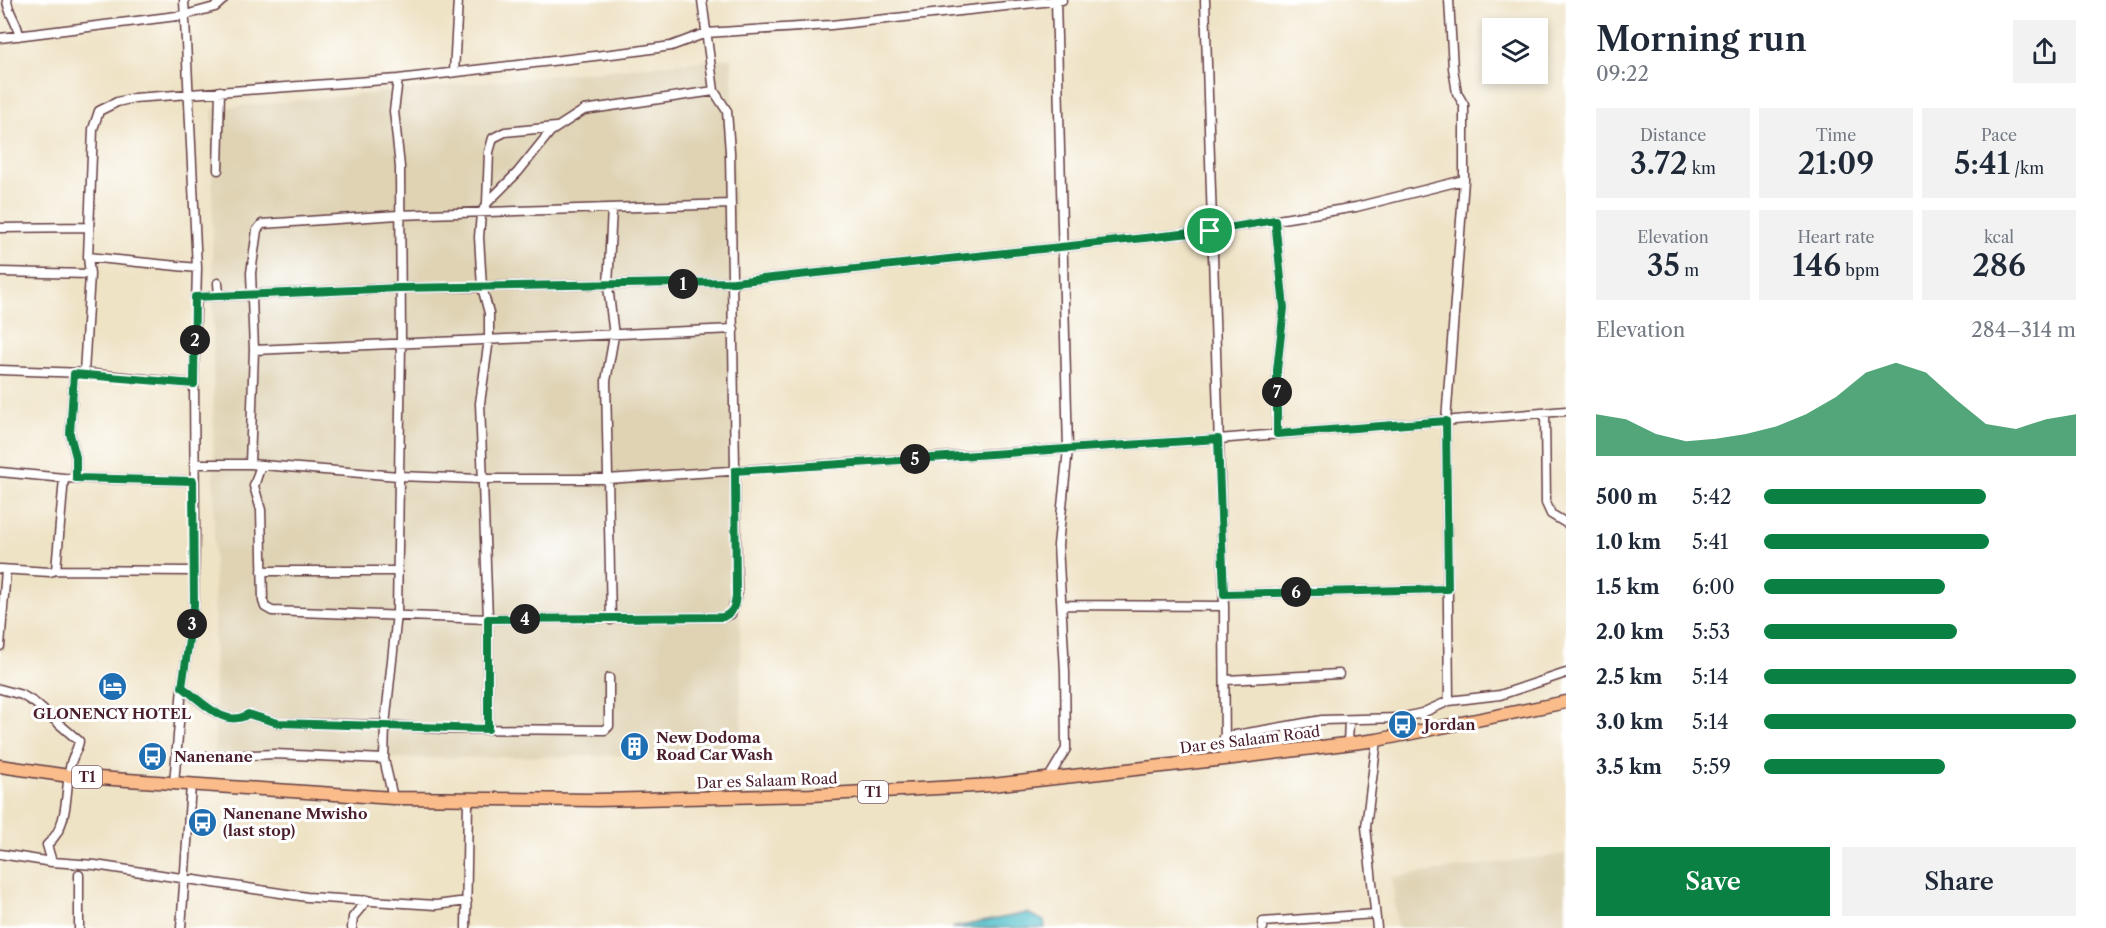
<!DOCTYPE html>
<meta charset="utf-8">
<style>
body{margin:0;font-family:"Libre Caslon Text",serif;background:#f2f2f3;color:#1f2937;height:100vh;display:flex;flex-direction:column;font-size:22px;white-space:nowrap}
*{box-sizing:border-box;margin:0}
p{font-size:20px;color:#747a83}
.icon{flex:none;width:33px;height:33px;fill:none;stroke:currentColor;stroke-width:2;stroke-linecap:round;stroke-linejoin:round}
.map{position:relative;flex:1;overflow:hidden}
.panel{display:flex;flex-direction:column;background:#fff;width:540px}
.panel>*{flex:none}
.buttons{position:absolute;left:1482px;top:18px;display:grid;gap:12px}
.buttons a{display:grid;place-items:center;width:66px;height:66px;border-radius:0px;background:#fff;box-shadow:0 3px 9px #0003;font-size:30px}
.pin{position:absolute;display:grid;place-items:center;width:51px;height:51px;color:#fff;margin:-26px;border:3px solid #fff;border-radius:50%;box-shadow:0 2px 6px #0007}
.km{position:absolute;width:30px;height:30px;margin:-15px;border-radius:50%;background:#222;color:#fff;font-size:16px;line-height:30px;text-align:center}
.round{display:grid;place-items:center;flex:none;width:63px;height:63px;border-radius:0px;background:#f2f2f3}
.summary{display:flex;align-items:center;justify-content:space-between;height:102px;padding:0 30px}
h1{font-size:33px;font-weight:600;line-height:45px}
.stats{display:grid;grid-template-columns:repeat(3,1fr);gap:9px;height:102px;padding:6px 30px}
.stats div{display:grid;align-content:center;border-radius:0px;background:#f2f2f3;text-align:center}
.stats b{font-size:30px;font-weight:600}
.stats small{font-size:16px;font-weight:400}
.stats p{font-size:16px}
.chart{height:168px;padding:12px 30px}
.chart p{display:flex;justify-content:space-between}
.chart svg{width:100%;height:108px;margin-top:6px;fill:#0b8043;opacity:.7}
.primary-button{display:flex;gap:12px;margin-top:auto;padding:12px 30px}
.primary-button a{flex:1;height:69px;border-radius:0px;background:#0b8043;color:#fff;font-size:24px;font-weight:600;line-height:69px;text-align:center}
.primary-button a+a{background:#f2f2f3;color:#1f2937}
ul{padding:0 30px;list-style:none;font-size:20px}
li{display:grid;grid-template-columns:96px 72px 1fr;align-items:center;height:45px}
li i{height:15px;border-radius:8px;background:#0b8043}
main{display:flex;flex:1;min-height:0}
.map>svg:first-child{display:block}
</style>
<main>
<div class="map">
<svg width="1566" height="928" viewBox="0 0 1566 928">
<rect width="100%" height="100%" fill="#fff"/>
<filter id="ink" filterUnits="userSpaceOnUse"><feTurbulence type="fractalNoise" baseFrequency=".0167" numOctaves="2"/><feDisplacementMap in="SourceGraphic" scale="12" xChannelSelector="R" yChannelSelector="G"/><feConvolveMatrix kernelMatrix="1 2 1 2 8 2 1 2 1" color-interpolation-filters="sRGB"/></filter>
<filter id="wash" filterUnits="userSpaceOnUse"><feTurbulence type="fractalNoise" baseFrequency=".008" numOctaves="4" result="noise"/><feDisplacementMap in="SourceGraphic" scale="24" xChannelSelector="R" yChannelSelector="G"/><feGaussianBlur stdDeviation="1.35" result="paint"/><feColorMatrix in="noise" values="0 0 0 0 0 0 0 0 0 0 0 0 0 0 0 0 0 1.4 0 .05"/><feComposite in="paint" operator="in"/></filter>
<g filter="url(#wash)">
<rect width="100%" height="100%" fill="#efe3c6"/>
<path fill="#dfd3b4" d="M732 58 742 754 215 761 212 109Z
M1565 854 1566 928H1397L1392 877Z"/>
<path fill="#50bec9" stroke="#4d6e7a" stroke-width="1.5" d="M1027 913 1044 921 1045 928H951Z"/>
</g>
<g filter="url(#ink)">
<g fill="none" stroke-linecap="round" stroke-linejoin="round">
<defs>
<path id="minor" d="M7 0C8 14 18 22 19 36
M1205 0 1224 606 1225 759
M1449 0 1453 68 1457 93 1464 105V180L1446 421 1449 701
M0 38 185 15 215 7 223 0
M454 72 458 0
M218 170 220 91
M487 203 518 172 550 132 584 110 714 91
M1275 220 1284 308 1277 370V434
M0 228 89 227
M88 257 197 268
M0 272 90 274
M218 283 219 295
M195 297 398 288 734 282 1210 231 1356 207 1464 180
M254 350 734 329
M0 370 84 373 194 384
M84 373 90 274 88 257 93 129 99 111 117 102 134 98 398 79 637 51 671 46 706 33 831 25 1062 0
M74 374 70 434 76 457V478
M1545 413 1546 503 1551 514 1566 523
M194 464H250L398 476 481 479H607L1218 439 1566 411
M250 464 254 350 251 273 257 230 262 224 398 215 731 204
M261 465 254 486 261 510 263 601 265 607 272 611 488 619 723 617 731 614 737 595 730 152 727 111 714 91 702 0
M0 472 64 478 193 481
M0 569 50 572 56 570 192 571
M56 570 64 478
M262 571H396
M1224 594 1448 589
M1063 605 1224 606
M611 620 606 381 614 336 608 286 612 209
M0 646 6 570
M1226 680 1339 674
M182 687C199 699 226 730 248 714L278 723 385 725 444 729 605 730 609 726V678
M0 689 22 695 35 703 79 741C78 749 73 755 71 763 64 791 71 824 47 845L52 862 95 865 307 897 436 905 467 901
M488 728V619L480 403 489 339V313L482 287 479 237 481 214 487 203 489 152 493 138 505 132 556 127
M1224 737 1322 720 1400 718 1422 713 1449 701 1500 695 1566 673
M1377 740 1366 827 1377 928
M1348 743 1349 721
M178 758 275 754 384 759
M1048 779 1066 749 1065 671 1058 545 1068 449 1056 0
M174 784 182 687 194 606 195 528 194 384 197 268 184 0
M393 798 384 759 385 725 397 614 401 344 400 167 394 111 398 79
M0 854 52 862
M79 928V875
M181 928 191 785
M352 928 353 917 367 900
M466 928 468 800
M1263 928V922L1375 914"/>
<path id="highway" d="M0 766 69 776 393 798 597 800 811 795 992 785 1225 759 1377 740 1566 702"/>
</defs>
<use href="#minor" stroke="#633c42" stroke-width="11"/>
<use href="#highway" stroke="#633c42" stroke-width="15"/>
<use href="#minor" stroke="#fff" stroke-width="8"/>
<use href="#highway" stroke="#f9bc8a" stroke-width="12"/>
</g>
</g>
<g fill="none" stroke-linecap="round" stroke-linejoin="round" filter="url(#ink)">
<defs>
<path id="route" d="M1275 220 1284 308 1277 370V434L1446 421 1448 589 1224 594 1218 439 735 471 736 595C735 606 734 612 723 617L488 619V729L278 723 248 714C225 730 200 699 182 687L194 606 193 481 76 478V457L70 434 74 374 194 384 195 297 399 288 734 282 1210 231Z"/>
</defs>
<use href="#route" stroke="#fff" stroke-width="12"/>
<use href="#route" stroke="#0b8043" stroke-width="8"/>
</g>
<defs>
<symbol id="hotel-disc" viewBox="-11 -11 22 22"><circle r="9.5" fill="#1f6fb2" stroke="#fff"/><path d="M-6-4.5h1.5V1H6V5H4.5V3h-9V5H-6ZM-4 0a1.8 1.8 0 1 1 3.6 0ZM.5 0V-2.5h3Q6-2.5 6 0Z" fill="#fff"/></symbol>
<symbol id="bus-disc" viewBox="-11 -11 22 22"><circle r="9.5" fill="#1f6fb2" stroke="#fff"/><path d="M-5-6H5V4H4V6H2V4H-2V6H-4V4H-5ZM-3.5-4V0h7V-4ZM-3.5 1.2v1.5H-2V1.2ZM2 1.2v1.5H3.5V1.2Z" fill="#fff"/></symbol>
<symbol id="building-disc" viewBox="-11 -11 22 22"><circle r="9.5" fill="#1f6fb2" stroke="#fff"/><path d="M-4-6H4V6H1V3H-1V6H-4ZM-2.5-4.3h1.7v1.8h-1.7ZM.8-4.3h1.7v1.8H.8ZM-2.5-1h1.7V.8h-1.7ZM.8-1h1.7V.8H.8Z" fill="#fff"/></symbol>
</defs>
<g fill-rule="evenodd">
<use href="#hotel-disc" x="96" y="670" width="33" height="33"/>
<use href="#bus-disc" x="1386" y="708" width="33" height="33"/>
<use href="#building-disc" x="618" y="730" width="33" height="33"/>
<use href="#bus-disc" x="136" y="740" width="33" height="33"/>
<use href="#bus-disc" x="186" y="806" width="33" height="33"/>
</g>
<g text-anchor="middle" stroke-width="6" stroke-linejoin="round" paint-order="stroke">
<g fill="#fff" stroke="#80626b" stroke-width="1.5">
<rect x="72" y="766" width="30" height="22" rx="4.5"/>
<rect x="858" y="781" width="30" height="22" rx="4.5"/>
</g>
<g font-size="14" font-weight="bold" fill="#4a1f2b">
<text x="87" y="782">T1</text>
<text x="873" y="797">T1</text>
</g>
<g font-size="15" font-weight="bold" fill="#4a1f2b" stroke="#fff" text-anchor="start">
<text x="112" y="719" text-anchor="middle">GLONENCY HOTEL</text>
<text x="1424" y="730">Jordan</text>
<text x="656" y="743">New Dodoma<tspan x="656" dy="17">Road Car Wash</tspan></text>
<text x="174" y="762">Nanenane</text>
<text x="223" y="819">Nanenane Mwisho<tspan x="223" dy="17">(last stop)</tspan></text>
</g>
<g font-size="15" fill="#4a1f2b" stroke="#fff">
<text transform="translate(1250 740) rotate(-7)" y="5">Dar es Salaam Road</text>
<text transform="translate(767 781) rotate(-2)" y="5">Dar es Salaam Road</text>
</g>
</g>
</svg>
<div class="buttons">
<a><svg class="icon" aria-label="layers" viewBox="0 0 24 24"><path d="M12 4l9 5-9 5-9-5zM3 14l9 5 9-5"/></svg></a>
</div>
<div class="pin" style="left:1210px;top:231px;background:#1e9e55"><svg class="icon" aria-label="arrive" viewBox="0 0 24 24"><path d="M6 21V4h12l-3 4 3 4H6"/></svg></div>
<b class="km" style="left:683px;top:284px">1</b>
<b class="km" style="left:195px;top:340px">2</b>
<b class="km" style="left:192px;top:624px">3</b>
<b class="km" style="left:525px;top:619px">4</b>
<b class="km" style="left:915px;top:459px">5</b>
<b class="km" style="left:1296px;top:592px">6</b>
<b class="km" style="left:1277px;top:392px">7</b>
</div>
<section class="panel">
<div class="summary"><div><h1>Morning run</h1><p>09:22</p></div><a class="round"><svg class="icon" aria-label="share" viewBox="0 0 24 24"><path d="M12 15V3M7 8l5-5 5 5M5 13v7h14v-7"/></svg></a></div>
<div class="stats">
<div><p>Distance</p><b>3.72<small> km</small></b></div>
<div><p>Time</p><b>21:09</b></div>
<div><p>Pace</p><b>5:41<small> /km</small></b></div>
</div>
<div class="stats">
<div><p>Elevation</p><b>35<small> m</small></b></div>
<div><p>Heart rate</p><b>146<small> bpm</small></b></div>
<div><p>kcal</p><b>286</b></div>
</div>
<div class="chart"><p><span>Elevation</span>284–314 m</p>
<svg viewBox="0 0 160 44" preserveAspectRatio="none"><path d="M0 44V27L10 29L20 35L30 38L40 37L50 35L60 32L70 27L80 20L90 10L100 6L110 10L120 21L130 31L140 33L150 29L160 27V44z"/></svg>
</div>
<ul>
<li><b>500 m</b>5:42<i style="width:71%"></i></li>
<li><b>1.0 km</b>5:41<i style="width:72%"></i></li>
<li><b>1.5 km</b>6:00<i style="width:58%"></i></li>
<li><b>2.0 km</b>5:53<i style="width:62%"></i></li>
<li><b>2.5 km</b>5:14<i style="width:100%"></i></li>
<li><b>3.0 km</b>5:14<i style="width:100%"></i></li>
<li><b>3.5 km</b>5:59<i style="width:58%"></i></li>
</ul>
<div class="primary-button"><a>Save</a><a>Share</a></div>
</section>
</main>
